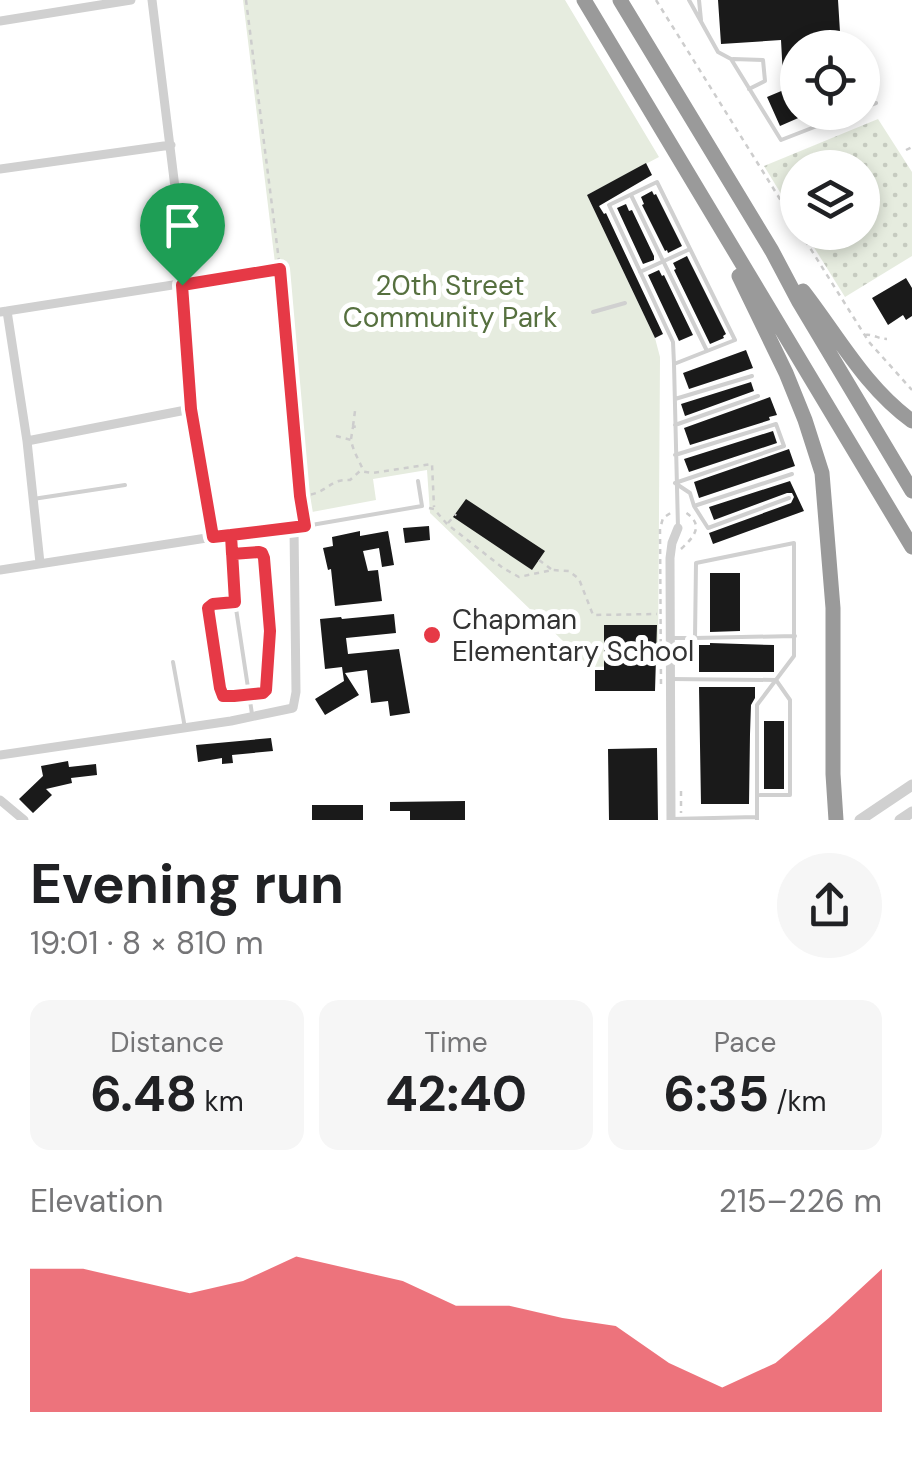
<!DOCTYPE html>
<meta charset="utf-8">
<style>
body{margin:0;font-family:"DM Sans",sans-serif;background:#f6f6f6;color:#202124;height:100vh;display:flex;flex-direction:column;font-size:38px;white-space:nowrap}
*{box-sizing:border-box;margin:0}
p{font-size:32px;color:#757577}
.icon{flex:none;width:55px;height:55px;fill:none;stroke:currentColor;stroke-width:2;stroke-linecap:round;stroke-linejoin:round}
.map{position:relative;height:820px;overflow:hidden}
.details{display:flex;flex-direction:column;background:#fff;flex:1}
.details>*{flex:none}
.tools{position:absolute;left:780px;top:30px;display:grid;gap:20px}
.tools a{display:grid;place-items:center;width:100px;height:100px;border-radius:50%;background:#fff;box-shadow:0 5px 15px #0003;font-size:50px}
.pin{position:absolute;display:grid;place-items:center;width:85px;height:85px;color:#fff;margin:-102px -42px;border-radius:50% 50% 50% 0;rotate:-45deg;box-shadow:0 0 10px #0007}
.pin .icon{rotate:45deg}
.round{display:grid;place-items:center;flex:none;width:105px;height:105px;border-radius:52px;background:#f6f6f6}
.head{display:flex;align-items:center;justify-content:space-between;height:170px;padding:0 30px}
h1{font-size:55px;font-weight:700;line-height:75px}
.figures{display:grid;grid-template-columns:repeat(3,1fr);gap:15px;height:170px;padding:10px 30px}
.figures div{display:grid;align-content:center;border-radius:20px;background:#f6f6f6;text-align:center}
.figures b{font-size:50px;font-weight:700}
.figures small{font-size:28px;font-weight:400}
.figures p{font-size:28px}
.chart{height:280px;padding:20px 30px}
.chart p{display:flex;justify-content:space-between}
.chart svg{width:100%;height:180px;margin-top:10px;fill:#e63946;opacity:.7}
.map>svg:first-child{display:block}
</style>
<div class="map">
<svg width="912" height="820" viewBox="0 0 912 820">
<defs>
<pattern id="grass-dots" width="8" height="8" patternUnits="userSpaceOnUse" patternTransform="scale(2.5)"><rect width="8" height="8" fill="#e6ecdf"/><path d="M2 2h.1M6 6h.1" fill="none" stroke="#c6cbc0" stroke-width="1.8" stroke-linecap="round"/></pattern>
</defs>
<rect width="100%" height="100%" fill="#fff"/>
<path fill="url(#grass-dots)" d="M878 119 912 172V256L845 297 805 233 862 232V168H798L797 220 764 166Z"/>
<path fill="#e6ecdf" d="M243 0H565L659 157 587 195 655 338 660 357 658 665 590 667 430 513 427 470 373 479 376 500 312 512 275 263Z"/>
<path fill="#1a1a1a" d="M718 0H838L841 48H798V76L783 77 781 40 721 44Z
M798 84V112H812L780 126 767 97Z
M646 163 652 175 599 206 604 214 606 213 663 334 655 338 587 195Z
M652 191 654 195 656 194 682 246 668 253 667 250 665 251 642 205 644 204 641 197Z
M626 204 629 211 632 210 654 256V260L643 264 617 208Z
M687 256 726 334 723 336 724 338 710 344 674 270 676 269 673 263Z
M659 270 662 276 664 275 693 335 679 341 648 275Z
M906 278 912 288V316L906 320 903 315 888 325 872 298Z
M746 350 753 368 689 389 683 373Z
M751 382 754 391 685 416 681 404Z
M770 397 777 415 769 417 770 420 690 445 684 428Z
M773 431 777 443 689 472 684 459Z
M789 449 795 466 699 498 694 482Z
M790 481 804 511 713 544 709 533 791 503 794 497 792 493H787L714 520 709 507Z
M466 499 545 551 532 570 453 517Z
M429 526 430 540 405 543 403 528Z
M360 531V536L388 531 394 565 382 567 379 548 363 551 368 571 378 570 382 601 335 606 331 569 328 570 323 548 333 546 332 537Z
M710 573H740V631L710 632Z
M394 614 396 633 346 638 348 654 399 649 410 713 390 716 388 701 371 703 367 670 345 673 359 695 325 715 315 699 344 681 342 667 325 669 320 619 341 617 342 619Z
M604 625H657L655 691H595V670H604Z
M710 643 774 645V672H699V645H710Z
M699 687H755V698L751 705 750 734 749 804H701Z
M764 721H784V789H764Z
M271 738 273 751 232 755 233 763 222 764V758L198 762 196 745Z
M657 748 658 820H609L608 749Z
M68 761 69 767 96 764 97 775 71 778 72 783 46 789 52 795 33 813 19 799 43 776 41 766Z
M465 801V820H410V811H390V802Z
M312 805H363V820H312Z"/>
<g fill="none" stroke-linecap="round" stroke-linejoin="round">
<path stroke="#cdcdcd" stroke-width="2.5" stroke-dasharray="5 5" stroke-linecap="butt" d="M246 0 280 269 300 495 304 520
M656 0 798 228
M906 150 912 147
M800 232 869 342 912 390
M262 271 279 269
M865 335C874 334 878 339 887 339
M353 426 355 411
M336 436 351 440C353 451 359 460 363 470
M351 439 353 427 360 426
M301 495C306 495 311 495 316 493 330 488 332 479 350 480L360 471 373 473 432 464 434 507
M429 508 434 509 447 524 503 568 519 577 552 570 569 571 579 579 593 615 657 614
M448 523 456 514
M681 549C694 537 705 525 685 512
M539 560 551 569
M661 684 660 529 663 518 672 512
M681 791V813"/>
<path stroke="#d0d0d0" stroke-width="4" d="M689 0 718 52 731 59 781 140 853 112
M699 0 701 20
M733 59 763 60 765 81 749 89
M862 108 876 103
M631 195 707 351
M640 272 690 249
M593 312 625 303
M674 364 673 342 609 205 657 182 735 340 674 364 678 528
M675 399 752 376
M675 425 758 396
M675 455 776 424 784 446 675 483
M675 483 690 493 694 506 792 474
M33 499 125 485
M694 506 708 528 789 498
M294 528 422 506 418 481
M231 535 235 602 252 714
M232 554 259 552 263 553 264 557 270 631 266 689 263 693 234 696 223 695 220 687 208 608 213 604 235 602
M674 638H695L696 563 794 543V656L757 705V820
M695 638 795 636
M173 662 185 728
M671 679 776 680
M760 795H790V700L776 680
M671 819 756 817"/>
<path stroke="#d0d0d0" stroke-width="9" d="M152 0 184 261 182 285 191 409 213 537
M0 21 131 0
M0 169 171 145
M7 311 27 441 40 563
M0 312 256 272
M27 441 191 409
M0 570 213 537 294 528 296 692 293 708 231 721 0 755
M0 800 24 820
M671 820 670 558 672 543 678 528"/>
<path stroke="#d0d0d0" stroke-width="11" d="M860 820 912 785
M900 820 912 812"/>
<path stroke="#9a9a9a" stroke-width="15" d="M584 0 912 547
M620 0 772 251 799 302 912 491
M739 276 786 373 805 420 822 473 833 608V774L836 820
M803 291C838 336 865 387 912 421"/>
</g>
<g fill="none" stroke-linecap="round" stroke-linejoin="round">
<defs>
<path id="route" d="M182 285 191 409 213 537 231 535 235 602 213 604 208 608 220 688 223 696H234L263 693 266 690 270 631 264 558 262 553 259 552 232 554 231 535 305 526 300 496 280 269 182 285"/>
</defs>
<use href="#route" stroke="#fff" stroke-width="20"/>
<use href="#route" stroke="#e63946" stroke-width="12"/>
</g>
<circle fill="#e63946" stroke="#fff" stroke-width="4" cx="432" cy="635" r="10"/>
<g text-anchor="middle" stroke-width="10" stroke-linejoin="round" paint-order="stroke">
<g font-size="28" fill="#56703f" stroke="#fff">
<text x="450" y="295">20th Street<tspan x="450" dy="32">Community Park</tspan></text>
</g>
<g font-size="28" fill="#333" stroke="#fff" text-anchor="start">
<text x="452" y="629">Chapman<tspan x="452" dy="32">Elementary School</tspan></text>
</g>
</g>
</svg>
<div class="tools">
<a><svg class="icon" aria-label="locate" viewBox="0 0 24 24"><circle cx="12" cy="12" r="6"/><path d="M12 2v4M12 18v4M2 12h4M18 12h4"/></svg></a>
<a><svg class="icon" aria-label="layers" viewBox="0 0 24 24"><path d="M12 4l9 5-9 5-9-5zM3 14l9 5 9-5"/></svg></a>
</div>
<div class="pin" style="left:182px;top:285px;background:#1e9e55"><svg class="icon" aria-label="arrive" viewBox="0 0 24 24"><path d="M6 21V4h12l-3 4 3 4H6"/></svg></div>
</div>
<section class="details">
<div class="head"><div><h1>Evening run</h1><p>19:01 · 8 × 810 m</p></div><a class="round"><svg class="icon" aria-label="share" viewBox="0 0 24 24"><path d="M12 15V3M7 8l5-5 5 5M5 13v7h14v-7"/></svg></a></div>
<div class="figures">
<div><p>Distance</p><b>6.48<small> km</small></b></div>
<div><p>Time</p><b>42:40</b></div>
<div><p>Pace</p><b>6:35<small> /km</small></b></div>
</div>
<div class="chart"><p><span>Elevation</span>215–226 m</p>
<svg viewBox="0 0 160 44" preserveAspectRatio="none"><path d="M0 44V9L10 9L20 12L30 15L40 12L50 6L60 9L70 12L80 18L90 18L100 21L110 23L120 32L130 38L140 32L150 21L160 9V44z"/></svg>
</div>
</section>
